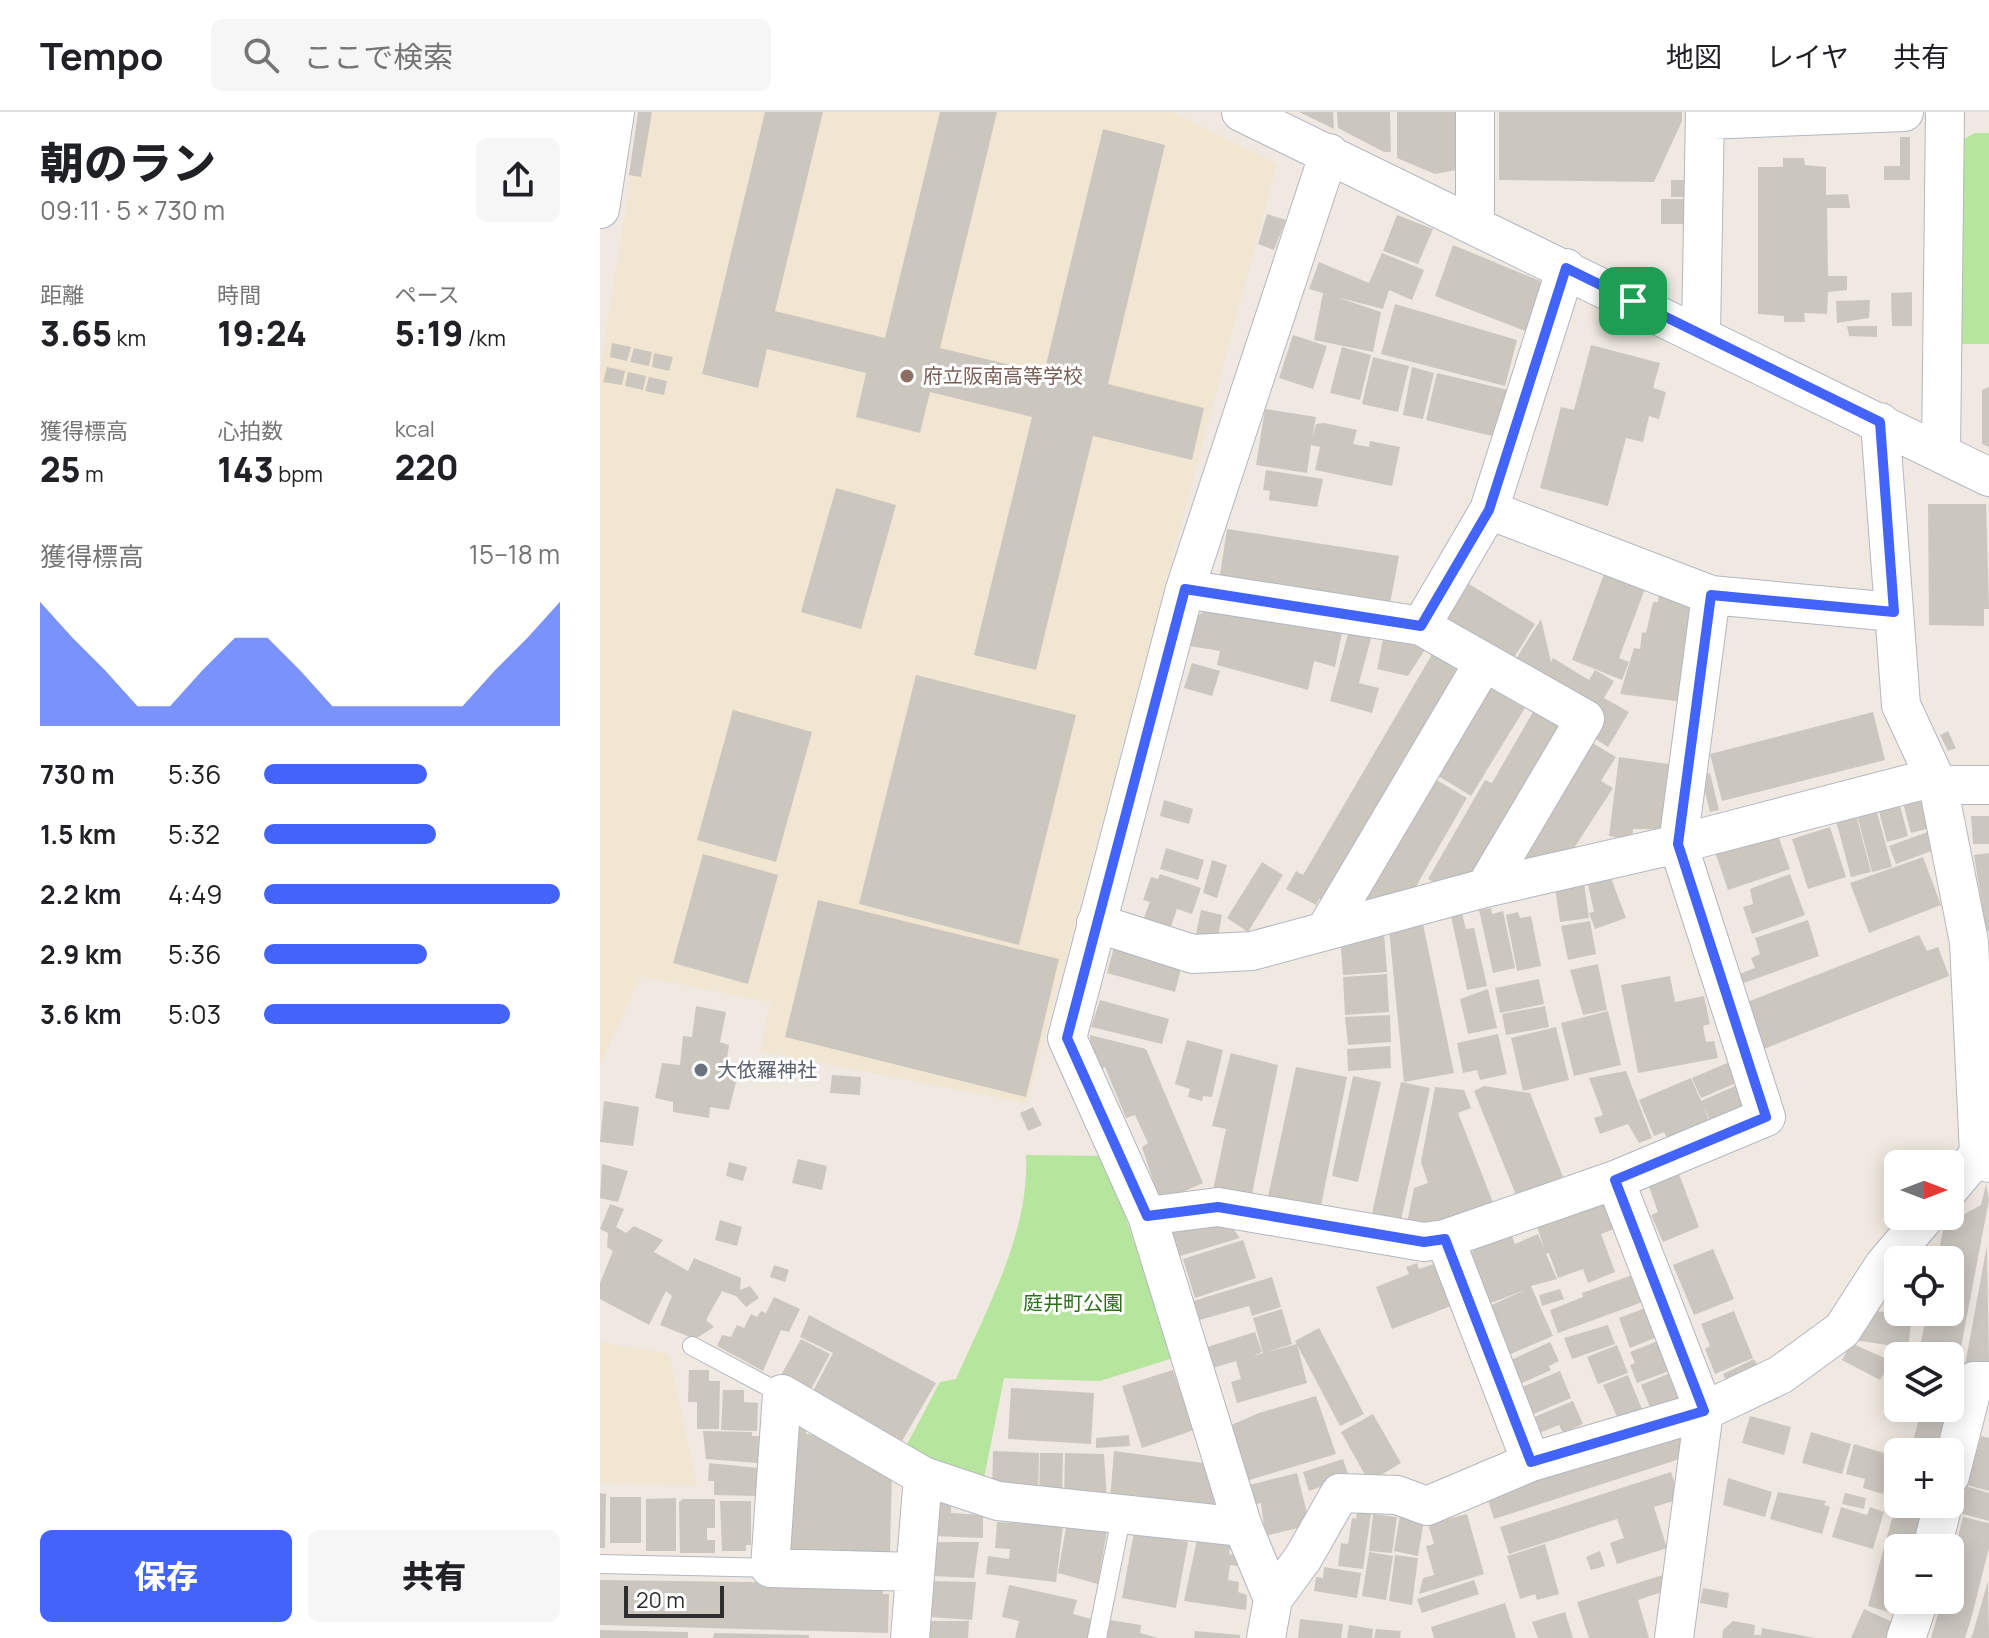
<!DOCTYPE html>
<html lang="ja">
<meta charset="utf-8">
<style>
body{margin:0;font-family:Manrope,"Noto Sans JP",sans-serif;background:#f6f6f6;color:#202124;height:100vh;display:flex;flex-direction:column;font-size:30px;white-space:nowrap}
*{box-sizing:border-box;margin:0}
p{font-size:26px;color:#757577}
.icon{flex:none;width:44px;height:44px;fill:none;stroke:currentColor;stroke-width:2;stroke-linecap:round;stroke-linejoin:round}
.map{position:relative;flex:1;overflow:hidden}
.panel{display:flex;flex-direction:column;background:#fff;width:600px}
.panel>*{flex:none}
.needle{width:52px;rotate:90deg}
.tools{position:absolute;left:1284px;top:1038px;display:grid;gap:16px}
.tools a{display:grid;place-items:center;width:80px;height:80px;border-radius:12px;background:#fff;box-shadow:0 4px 20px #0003;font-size:40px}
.scale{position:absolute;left:24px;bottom:20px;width:100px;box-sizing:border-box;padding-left:8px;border:4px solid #2e2e2e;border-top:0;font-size:22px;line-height:28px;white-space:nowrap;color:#2e2e2e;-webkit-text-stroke:6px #fff;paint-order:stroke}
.pin{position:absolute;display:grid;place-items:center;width:68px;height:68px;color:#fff;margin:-34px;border-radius:16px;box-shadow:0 4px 12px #0006}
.round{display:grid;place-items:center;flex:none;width:84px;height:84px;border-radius:12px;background:#f6f6f6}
.headline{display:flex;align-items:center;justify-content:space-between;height:136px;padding:0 40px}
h1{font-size:44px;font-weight:800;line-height:60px}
.metrics{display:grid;grid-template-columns:repeat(3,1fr);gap:12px;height:136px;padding:8px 40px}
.metrics div{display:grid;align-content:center}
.metrics b{font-size:34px;font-weight:800}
.metrics small{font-size:22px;font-weight:400}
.metrics p{font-size:22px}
.chart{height:224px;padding:16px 40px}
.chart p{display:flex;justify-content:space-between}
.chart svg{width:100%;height:144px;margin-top:8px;fill:#4264fb;opacity:.7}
.cta{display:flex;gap:16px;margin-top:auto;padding:16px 40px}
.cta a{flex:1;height:92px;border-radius:12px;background:#4264fb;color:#fff;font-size:32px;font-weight:800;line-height:92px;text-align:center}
.cta a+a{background:#f6f6f6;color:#202124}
ul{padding:0 40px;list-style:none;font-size:26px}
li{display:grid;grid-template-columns:128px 96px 1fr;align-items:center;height:60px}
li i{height:20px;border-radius:10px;background:#4264fb}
header{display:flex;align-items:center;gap:48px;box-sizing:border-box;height:112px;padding:0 40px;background:#fff;border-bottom:2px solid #e0e0e0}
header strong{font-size:38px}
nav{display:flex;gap:44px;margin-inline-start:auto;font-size:28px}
.search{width:560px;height:72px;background:#f6f6f6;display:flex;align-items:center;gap:20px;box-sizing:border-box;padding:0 28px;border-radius:12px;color:#757577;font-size:30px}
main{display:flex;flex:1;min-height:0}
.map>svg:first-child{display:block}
</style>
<header>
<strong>Tempo</strong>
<div class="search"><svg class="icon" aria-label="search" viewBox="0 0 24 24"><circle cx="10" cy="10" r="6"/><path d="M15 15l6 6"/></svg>ここで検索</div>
<nav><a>地図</a><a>レイヤ</a><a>共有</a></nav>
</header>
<main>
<section class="panel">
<div class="headline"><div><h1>朝のラン</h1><p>09:11 · 5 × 730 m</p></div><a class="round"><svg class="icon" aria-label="share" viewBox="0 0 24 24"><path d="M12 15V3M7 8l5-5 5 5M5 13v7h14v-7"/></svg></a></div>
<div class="metrics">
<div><p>距離</p><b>3.65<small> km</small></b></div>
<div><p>時間</p><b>19:24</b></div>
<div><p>ペース</p><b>5:19<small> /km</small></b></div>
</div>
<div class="metrics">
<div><p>獲得標高</p><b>25<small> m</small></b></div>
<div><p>心拍数</p><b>143<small> bpm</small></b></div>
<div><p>kcal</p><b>220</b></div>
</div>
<div class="chart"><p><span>獲得標高</span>15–18 m</p>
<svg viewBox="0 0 160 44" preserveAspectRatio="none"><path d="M0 44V6L10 17L20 27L30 38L40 38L50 27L60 17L70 17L80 27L90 38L100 38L110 38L120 38L130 38L140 27L150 17L160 6V44z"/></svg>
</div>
<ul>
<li><b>730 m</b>5:36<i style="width:55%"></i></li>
<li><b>1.5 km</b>5:32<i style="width:58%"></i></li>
<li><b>2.2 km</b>4:49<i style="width:100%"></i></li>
<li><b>2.9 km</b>5:36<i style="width:55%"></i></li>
<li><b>3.6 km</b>5:03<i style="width:83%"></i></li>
</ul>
<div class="cta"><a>保存</a><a>共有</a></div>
</section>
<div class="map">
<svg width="1389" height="1526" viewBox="0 0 1389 1526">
<rect width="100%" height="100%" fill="#efe9e1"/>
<path fill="#f0e6d1" d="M41 0H572L677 52 427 991 160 939 170 890 41 864 0 953V258Z
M0 1230 69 1242 97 1373 0 1371Z"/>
<path fill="#b6e59e" d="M1375 21H1389V232H1360V29Z
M426 1043 505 1044 573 1246 500 1269 404 1266 382 1376 304 1338 340 1270 356 1267C386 1198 430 1121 426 1043Z"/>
<path fill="#cbc7bf" d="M38 0H52L41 65 29 63Z
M165 0H223L175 199 285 226 340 0H397L340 236 444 261 503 17 565 33 508 272 604 296 592 348 493 324 436 558 374 543 432 305 330 280 320 321 256 305 266 261 167 237 158 276 102 262Z
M699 0H733L734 17Z
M737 0H790L791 40H784L738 16Z
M797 0H857L856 58 835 62 797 46Z
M899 0H1082V9L1054 70 899 68Z
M1300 25H1310V68H1284V54H1300Z
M1183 46H1204L1205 53 1226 55V83L1248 82 1250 96H1227L1228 164H1247V178L1228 180 1227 202 1204 201 1205 210H1184V204L1158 202V55H1183Z
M1071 68H1087V85H1071Z
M1061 87H1087V112H1061Z
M667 102 686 108 674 138 658 132Z
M797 103 833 117 818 152 783 139Z
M853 133 945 171 925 219 835 184Z
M782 141 824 158 812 188 789 178 783 197 736 185 781 200 773 240 714 228 723 181 709 177 719 150 769 171Z
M1312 180V214H1292L1291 181Z
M1270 188 1269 206 1237 211 1236 189Z
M795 192 917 228 905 274 781 242Z
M1247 214H1277V225L1249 224Z
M693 223 727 234 713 277 679 266Z
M12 231 31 235 27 249 10 245Z
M991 233 1060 251 1053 276 1066 280 1059 307 1049 304 1043 330 1026 326 1008 394 940 376 961 295 974 298Z
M742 235 771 243 760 288 730 281Z
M34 236 52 240 49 254 30 250Z
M54 241 73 245 69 259 52 255Z
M773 245 809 254 798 300 762 292Z
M7 255 25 259 22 273 3 270Z
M812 255 834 261 823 307 803 303Z
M28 260 46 264 43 278 25 274Z
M837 261 908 278 896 325 826 308Z
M49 265 67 269 64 283 45 279Z
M1389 275V335L1382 332V278Z
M665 297 716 305 712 328 716 312 724 311 757 318 753 332 769 335 770 329 800 335 792 374 715 358 720 335 711 333 707 361 656 353Z
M666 358 723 367 717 395 669 388 670 379 663 378Z
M236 376 296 393 261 517 201 500Z
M1328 392H1386L1389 497H1384V514L1329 513Z
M627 417 799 444 789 497 619 469Z
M1007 454 1048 469 1019 546 1029 550 1022 568 972 548Z
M869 472 935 512 907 557 841 517Z
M1059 482 1093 487 1083 590 1020 582 1034 536 1040 537 1042 520 1046 521 1053 490H1058Z
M608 497 742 521 735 555 714 549 708 578 617 553 620 539 590 534 597 504Z
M941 507 951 550 953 546 989 568 995 558 1014 569 1004 586 1029 600 1008 635 986 621 909 558Z
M749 518 772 523 759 571 779 576 772 601 730 589Z
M784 523 828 533 808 564 777 557Z
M838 532 874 553 729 793 719 787 716 793 686 777 696 759 703 763Z
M592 551 620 559 612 584 584 576Z
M316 563 476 603 419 833 259 792Z
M895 564 931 586 871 684 835 662Z
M937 593 971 613 869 767 843 776 828 767 885 668 892 671Z
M133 598 212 620 176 750 97 728Z
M1273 600 1285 648 1122 689 1110 642Z
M1348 619 1356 636 1348 639 1340 623Z
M991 630 1016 645 1001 669 1013 676 967 747 932 756 913 746Z
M1019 645 1075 653 1067 705 1059 717H1033L1032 728 1009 724Z
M1110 661 1119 698 1110 700 1101 663Z
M833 666 867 686 811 783 759 795Z
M1325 681 1334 715 1311 721 1302 687Z
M1298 686 1308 724 1287 730 1277 692Z
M564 688 593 697 589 712 560 704Z
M1275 693 1292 755 1272 760 1256 699Z
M1255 699 1271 760 1251 765 1235 705Z
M1371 704H1389V732H1373Z
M1230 715 1246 765 1208 777 1192 727Z
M1176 718 1190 757 1128 778 1115 740Z
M1333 718 1340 736 1296 752 1289 734Z
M566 736 604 748 598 768 560 757Z
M1389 741V819L1386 820 1374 743Z
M103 742 178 763 148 872 73 851Z
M1323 745 1341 793 1269 821 1250 771Z
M612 748 627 753 617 786 603 781Z
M662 750 683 763 648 820 627 806Z
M560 762 601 776 592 802 577 797 569 820 542 811 550 790 543 788 551 765 558 767Z
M1190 762 1205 803 1152 822 1143 795 1153 792 1150 777Z
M1011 766 1026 806 995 817 989 801 994 800 988 773Z
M984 771 989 806 960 810 955 776Z
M218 788 459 847 426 985 185 925Z
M891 796 892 802 903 799 915 856 893 861 879 798Z
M601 798 622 803 617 829 595 827Z
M861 798 866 817 874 816 887 874 867 878 850 800Z
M918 800 920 806 931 804 941 854 917 859 906 803Z
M822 807 854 961 804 970 789 817Z
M1208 808 1219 844 1138 873 1134 864 1155 856 1151 846 1160 842 1155 826Z
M990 809 996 842 968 848 961 814Z
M784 821 787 860 743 863 740 823Z
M1319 823 1327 839 1338 835 1349 864 1161 938 1142 892Z
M514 835 582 853 575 880 507 861Z
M998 852 1007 898 983 903 970 858Z
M787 862 789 900 745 903 743 865Z
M1070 864 1075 890 1104 884 1110 912 1103 914 1106 930 1114 929 1118 946 1038 961 1021 873Z
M939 867 944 892 900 901 895 876Z
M888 877 897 916 868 922 860 887Z
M500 888 569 907 562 932 491 915Z
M96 894 126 900 120 930 129 933 125 959 138 962 129 998 110 995 109 1006 73 1000V990L55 986 62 951 80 953 83 924 92 925Z
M945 894 949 915 906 923 902 902Z
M1008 899 1021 953 974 964 961 911Z
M790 903 791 930 748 933 745 905Z
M956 915 969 968 923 979 911 926Z
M898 922 907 962 880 968 877 958 863 961 857 931Z
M490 923 546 937 603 1071 560 1090 542 1035 548 1031 535 1003 526 1006 505 955 502 957 491 935Z
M587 928 623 938 612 985 603 984 602 989 588 985 590 977 575 972Z
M790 934 791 956 748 959 747 937Z
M631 941 678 953 651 1087 613 1078 626 1017 612 1014Z
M1134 948 1143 968 1101 986 1092 966Z
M696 955 747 965 719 1103 667 1089Z
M1026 959 1052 1026 1039 1031 1028 1012 1000 1022 994 1006 1003 1003 989 966Z
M232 963 261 965 260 983 230 981Z
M753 964 781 970 758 1070 732 1064Z
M1091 966 1101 989 1142 971 1151 991 1110 1009 1103 993 1109 1009 1067 1026 1064 1020 1054 1024 1039 988Z
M801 970 830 976 799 1117 770 1111Z
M884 974 930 981 963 1065 916 1083 874 979Z
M835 975 864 978 871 996 858 1001 894 1093 824 1121 806 1116 814 1076 828 1071 821 1050Z
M4 989 39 995 33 1034 0 1030Z
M433 995 442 1013 428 1019 420 1001Z
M198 1047 227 1054 222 1078 192 1071Z
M129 1050 147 1055 143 1069 126 1064Z
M2 1052 28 1059 18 1090 0 1086Z
M1079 1062 1099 1115 1063 1130 1051 1103 1058 1100 1049 1075Z
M1386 1072 1389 1088 1357 1256 1350 1255V1244H1318L1327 1200H1350V1148H1337L1344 1113 1381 1093Z
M1000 1088 1010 1092 1019 1115 1001 1122 1015 1160 988 1171 983 1157 958 1166 949 1141 946 1142 957 1167 931 1174 953 1224 906 1244 885 1196 927 1177 886 1193 870 1144 875 1135 911 1121 915 1132 938 1122 945 1138 936 1112Z
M10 1092 24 1097 16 1115 26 1121 34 1114 63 1128 54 1140 88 1159 94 1146 141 1166 140 1178 150 1174 159 1186 146 1195 136 1184 122 1179 106 1208 114 1215 95 1227 60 1213 72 1184 66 1179 49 1213 0 1187V1171L13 1139 7 1135 8 1121 0 1117Z
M120 1108 142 1115 137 1134 115 1128Z
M627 1109 640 1126 577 1145 570 1120Z
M643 1128 656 1166 595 1186 583 1147Z
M1387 1133 1389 1253H1365Z
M1113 1137 1134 1187 1094 1203 1073 1153Z
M817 1151 819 1157 834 1152 851 1194 792 1217 776 1175 809 1162 806 1155Z
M174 1153 189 1158 185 1170 170 1165Z
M1038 1161 1048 1188 958 1221 950 1198 983 1185 982 1181Z
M1298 1163V1196H1288L1291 1173Z
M672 1165 681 1195 652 1204 649 1194 596 1209 590 1190Z
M960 1177 964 1187 942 1194 939 1183Z
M174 1185 200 1197 189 1220 181 1218 163 1259 117 1234 122 1223 131 1225 137 1213 144 1216 151 1202 157 1205 161 1199 166 1201Z
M1045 1196 1062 1223 1030 1236 1019 1206Z
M682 1197 692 1232 667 1240 697 1232 707 1271 637 1291 631 1270 641 1267 636 1249 613 1256 607 1235 655 1220 662 1240 654 1244 663 1241 653 1206Z
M1134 1199 1153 1246 1115 1262 1105 1237 1110 1234 1101 1212Z
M1276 1199 1312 1204 1308 1236 1253 1228Z
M209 1203 336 1271 302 1329 212 1281 233 1241 200 1225Z
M1008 1213 1015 1232 972 1247 964 1226Z
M719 1216 764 1302 740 1314 695 1229Z
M201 1227 230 1242 209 1281 180 1265Z
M1063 1227 1075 1257 1037 1271 1030 1253 1035 1251 1030 1240Z
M950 1230 959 1249 949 1254 951 1258 920 1272 909 1249Z
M1251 1231 1291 1249 1280 1268 1242 1248Z
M1017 1233 1028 1261 998 1272 987 1245Z
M1154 1247 1160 1258 1128 1274 1123 1262Z
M89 1258H109V1269H120L119 1317H97V1290H88Z
M573 1258 594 1318 542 1336 522 1274Z
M1077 1258 1086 1279 1077 1283 1079 1289 1052 1300 1041 1273Z
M960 1259 971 1286 931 1303 920 1276Z
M1028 1263 1042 1297 1018 1307 1003 1273Z
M411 1276 494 1281 491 1332 408 1327Z
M123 1278H144V1290L158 1291 157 1319 121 1318Z
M716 1284 736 1342 646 1369 629 1314 659 1301Z
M973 1289 983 1312 963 1321 959 1313 939 1321 932 1306Z
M1322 1296H1350L1348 1340H1310Z
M773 1302 801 1351 769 1370 741 1320Z
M1150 1304 1191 1315 1184 1343 1142 1331Z
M193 1312 206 1313V1322L232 1323 292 1359 290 1440 188 1437Z
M103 1319 152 1320V1324H159L158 1351 106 1347Z
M1081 1319 1089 1344 894 1407 886 1382Z
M1211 1320 1251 1332 1242 1362 1202 1351Z
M529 1323 530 1334 496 1336V1326Z
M1381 1324 1389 1326V1379L1367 1373Z
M1254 1332 1294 1344 1283 1382 1263 1376 1265 1367 1246 1362Z
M393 1339 439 1341 438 1382 392 1379Z
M514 1339 603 1351 615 1383 614 1397 510 1388Z
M440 1341H463L462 1385H439Z
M465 1341 504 1342 507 1388H464Z
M743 1347 749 1365 709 1379 703 1360Z
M109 1351 158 1356 157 1384 114 1383V1369H108Z
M1071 1360 1080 1387 1054 1395 1067 1436 1017 1452 1010 1431 1024 1426 1017 1407 909 1442 900 1415Z
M697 1361 710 1413 665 1424 661 1391 654 1393 649 1373Z
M1128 1366 1172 1380 1165 1405 1123 1393Z
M1366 1374 1389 1381V1409L1359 1401Z
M1178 1380 1226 1389 1224 1393 1230 1395 1222 1422 1170 1407Z
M0 1381 6 1382 5 1436H0Z
M1245 1381 1266 1386 1264 1397 1242 1392Z
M10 1385H41V1431H10Z
M76 1386V1439H46V1387Z
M336 1386 351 1387V1401L383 1403V1426L334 1424Z
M83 1387H115V1416H107V1428H115V1441H80L79 1390Z
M120 1389H151V1433H146V1439H122Z
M1296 1392H1333L1321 1436H1298V1488H1307L1303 1504 1268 1494Z
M1241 1395 1267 1403 1270 1395 1284 1400 1273 1437 1232 1425Z
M757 1400 771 1402 763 1457 738 1454 741 1431 748 1432 752 1406 756 1407Z
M773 1402 797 1405 792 1441 769 1439Z
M867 1402 884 1462 819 1482 823 1466 834 1463 826 1434 834 1432 828 1412Z
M800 1403 824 1408 818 1444 794 1439Z
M1363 1405 1389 1411V1436L1371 1507 1365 1526H1331L1342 1488H1350V1456Z
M397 1410 463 1414 456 1470 386 1462 388 1444 409 1447 410 1437 395 1436Z
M467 1410 507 1418 498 1472 458 1461Z
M534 1420 588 1430 576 1496 522 1486Z
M598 1423 631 1429 629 1442 639 1444 637 1454 630 1453 628 1468 639 1470 638 1480 647 1483 646 1498 584 1489Z
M334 1430H379L374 1466 332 1464Z
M945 1432 959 1482 937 1488 935 1482 920 1487 907 1444Z
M1000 1439 1005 1454 991 1458 986 1445Z
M769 1440 793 1444 786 1488 762 1484Z
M795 1443 818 1446 812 1493 789 1489Z
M724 1455 761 1461 757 1486 714 1479 716 1465 723 1466Z
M1066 1462 1062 1480 1038 1488 1049 1526H989L977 1490Z
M0 1468 282 1472 283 1482H289L288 1521 0 1513Z
M874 1468 879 1482 822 1501 817 1487Z
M331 1469 376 1470 372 1508 330 1505Z
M1388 1469 1389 1526H1371L1373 1521Z
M409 1473 477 1488 473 1502 492 1507 487 1526H415L419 1509 402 1505Z
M1103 1476 1129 1481 1127 1496 1100 1491Z
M905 1491 916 1526H834L831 1515Z
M1264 1497 1299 1513 1293 1526H1251Z
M965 1500 973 1526H938L932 1510Z
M700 1507 743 1512 741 1526H698Z
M510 1508 541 1513 540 1521 558 1526H507Z
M329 1509H369L368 1526H328Z
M1133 1509 1155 1513 1154 1523H1161L1162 1516 1215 1526H1122L1123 1518Z
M749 1513 773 1517 772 1526H747Z
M776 1517 801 1519 800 1526H774Z
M0 1518 88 1520V1526H0Z
M595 1519 640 1523V1526H594Z
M114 1521 209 1523V1526H113Z"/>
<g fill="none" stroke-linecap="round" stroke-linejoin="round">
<defs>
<path id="lane" d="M92 1234 182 1282
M0 1452 170 1456
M497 1526 522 1401"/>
<path id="street" d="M641 0 1389 365
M1105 8 1304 0
M0 97 15 0
M875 112V0
M1101 222 1105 0
M1280 310 1301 593 1338 673 1369 830 1379 1042 1389 1051
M1341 341 1345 0
M889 398 1111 483 1294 500
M585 477 821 514 889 398 966 156
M821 514 985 607 885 776
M1338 673H1389
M496 811 593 842 652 839 885 776 1078 732 1335 665
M725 819 884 550
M1015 1068 1104 1299 1074 1526
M1350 1076 1379 1042
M547 1104 618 1095 824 1130 845 1127 1015 1068 1166 1005 1078 732 1111 483
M845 1127 931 1350
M1350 1364 1374 1269H1389
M1332 1436 1343 1392
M315 1460 170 1456 182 1282 323 1364 398 1389 643 1415
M673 1487 703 1446 740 1381 797 1383 827 1394 931 1350 1104 1299 1180 1263 1242 1218 1284 1153 1326 1104
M310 1526 323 1364
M666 1526 673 1487 643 1415 547 1104 467 926 585 477 729 41
M1306 1526 1319 1488"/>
</defs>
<use href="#lane" stroke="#b4b7c1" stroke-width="20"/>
<use href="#street" stroke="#b4b7c1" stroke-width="40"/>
<use href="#lane" stroke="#fff" stroke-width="18"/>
<use href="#street" stroke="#fff" stroke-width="38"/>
</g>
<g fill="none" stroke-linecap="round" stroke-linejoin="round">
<defs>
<path id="route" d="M966 156 1280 310 1294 500 1111 483 1078 732 1166 1005 1015 1068 1104 1299 931 1350 845 1127 824 1130 618 1095 547 1104 467 926 585 477 821 514 889 398Z"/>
</defs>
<use href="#route" stroke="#fff" stroke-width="16"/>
<use href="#route" stroke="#4264fb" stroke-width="10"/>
</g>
<circle fill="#8d6e63" stroke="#fff" stroke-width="3" cx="307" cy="264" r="8"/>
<circle fill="#6b7280" stroke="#fff" stroke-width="3" cx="101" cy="958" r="8"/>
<g text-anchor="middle" stroke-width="6" stroke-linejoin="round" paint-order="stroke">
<g font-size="20" fill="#785e54" stroke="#fff" text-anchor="start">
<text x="323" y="271">府立阪南高等学校</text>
</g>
<g font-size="20" fill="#5b616d" stroke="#fff" text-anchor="start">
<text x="117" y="965">大依羅神社</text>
</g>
<g font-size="20" fill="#2c6e1b" stroke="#fff">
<text x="473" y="1198">庭井町公園</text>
</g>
</g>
</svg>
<div class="tools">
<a><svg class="needle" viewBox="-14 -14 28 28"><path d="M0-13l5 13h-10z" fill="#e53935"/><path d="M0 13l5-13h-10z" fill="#757577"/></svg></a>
<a><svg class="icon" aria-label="locate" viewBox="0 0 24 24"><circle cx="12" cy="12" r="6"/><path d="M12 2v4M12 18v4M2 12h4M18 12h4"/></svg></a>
<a><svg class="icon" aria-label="layers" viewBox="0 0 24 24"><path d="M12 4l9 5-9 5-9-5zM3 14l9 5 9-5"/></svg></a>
<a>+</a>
<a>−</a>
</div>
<div class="scale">20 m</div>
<div class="pin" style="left:1033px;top:189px;background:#1e9e55"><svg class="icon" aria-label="arrive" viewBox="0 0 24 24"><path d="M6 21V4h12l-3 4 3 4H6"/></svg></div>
</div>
</main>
